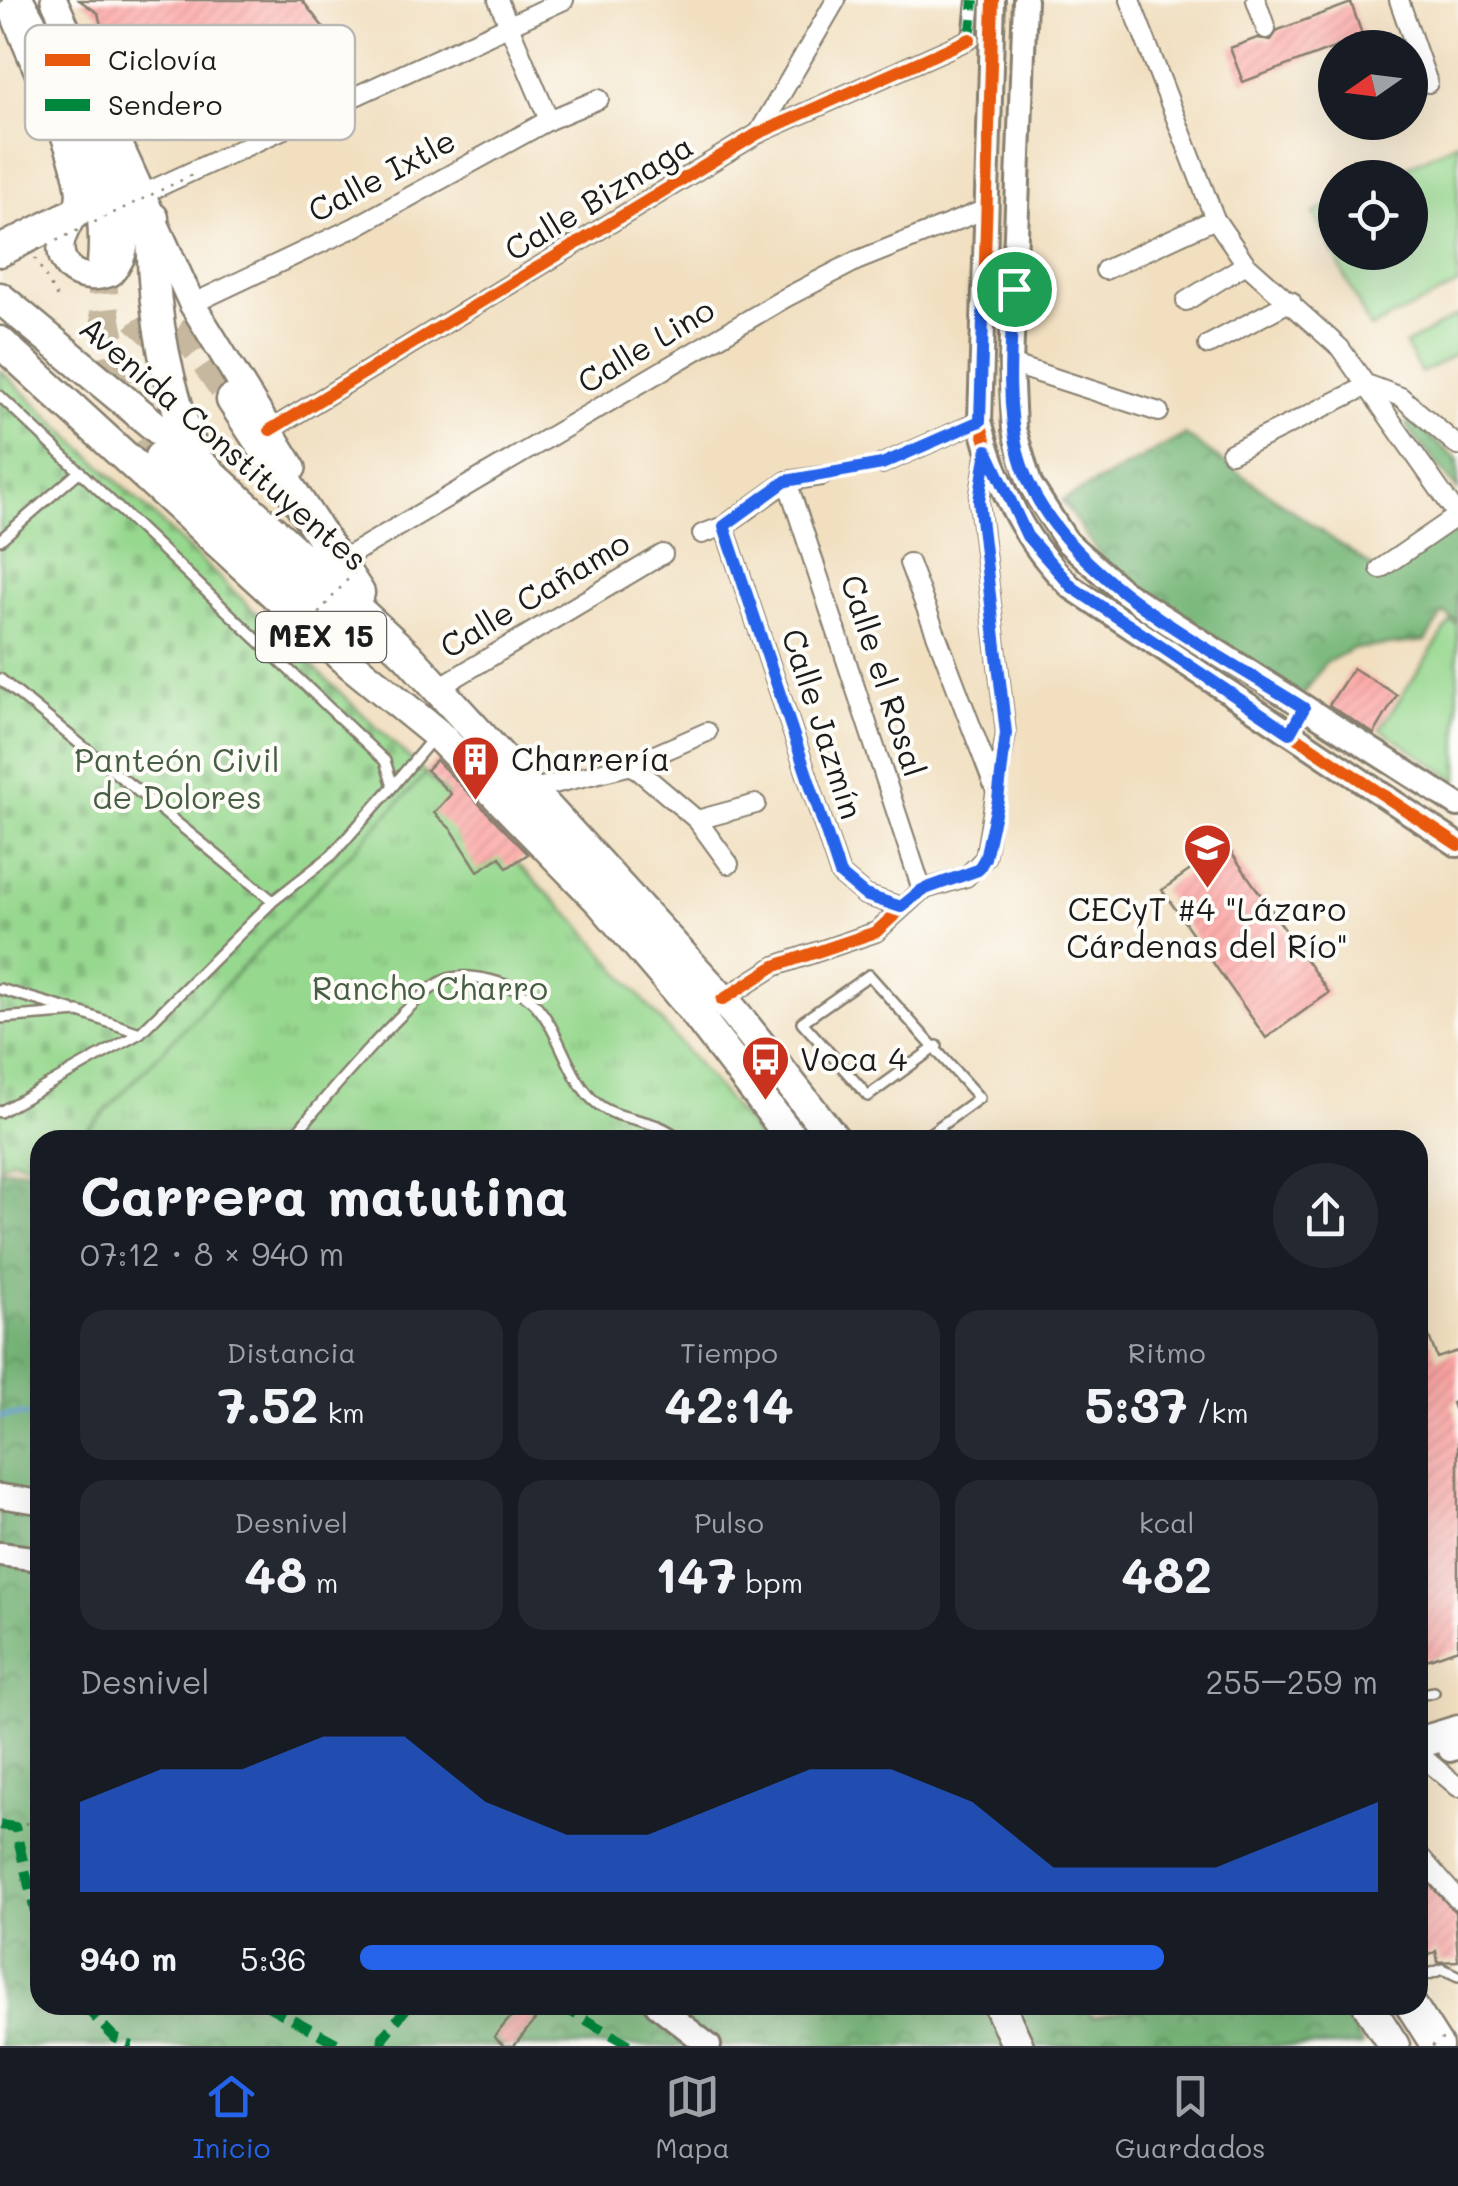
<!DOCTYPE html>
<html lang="es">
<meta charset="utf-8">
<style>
body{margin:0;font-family:Mali,sans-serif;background:#242831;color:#f1f3f6;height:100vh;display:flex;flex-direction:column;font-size:38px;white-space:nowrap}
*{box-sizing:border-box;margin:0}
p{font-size:32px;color:#9ea1a6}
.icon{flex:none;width:55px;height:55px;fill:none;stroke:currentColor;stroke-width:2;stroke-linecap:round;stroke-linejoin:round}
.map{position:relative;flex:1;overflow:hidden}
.panel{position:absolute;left:30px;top:1130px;width:1398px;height:885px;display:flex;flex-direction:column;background:#171b24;border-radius:30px;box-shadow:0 10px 40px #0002}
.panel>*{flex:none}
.needle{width:65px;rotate:256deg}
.buttons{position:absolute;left:1318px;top:30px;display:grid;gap:20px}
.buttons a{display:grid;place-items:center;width:110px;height:110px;border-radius:50%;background:#171b24;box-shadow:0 10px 40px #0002;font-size:50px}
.pin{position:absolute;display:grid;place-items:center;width:85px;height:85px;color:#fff;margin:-42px;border:5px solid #fff;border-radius:50%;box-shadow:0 2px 10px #0007}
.round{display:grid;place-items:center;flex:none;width:105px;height:105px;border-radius:52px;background:#242831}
.headline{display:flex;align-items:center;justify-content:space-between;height:170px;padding:0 50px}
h1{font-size:55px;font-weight:800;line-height:75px}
.stats{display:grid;grid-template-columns:repeat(3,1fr);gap:15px;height:170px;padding:10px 50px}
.stats div{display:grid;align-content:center;border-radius:25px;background:#242831;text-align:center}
.stats b{font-size:50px;font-weight:800}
.stats small{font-size:28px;font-weight:400}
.stats p{font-size:28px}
.chart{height:280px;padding:20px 50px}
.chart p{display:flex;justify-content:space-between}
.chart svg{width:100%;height:180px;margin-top:10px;fill:#2563eb;opacity:.7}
ul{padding:0 50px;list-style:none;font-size:32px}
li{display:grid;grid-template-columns:160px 120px 1fr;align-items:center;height:75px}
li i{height:25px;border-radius:12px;background:#2563eb}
.tab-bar{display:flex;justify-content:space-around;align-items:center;height:140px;border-top:2px solid #363941;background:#171b24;font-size:28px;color:#9ea1a6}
.tab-bar a{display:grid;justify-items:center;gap:5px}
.tab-bar .on{color:#2563eb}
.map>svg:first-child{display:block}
</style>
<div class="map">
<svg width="1458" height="2046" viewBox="0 0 1458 2046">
<defs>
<pattern id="forest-crowns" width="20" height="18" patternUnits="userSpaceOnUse" patternTransform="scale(2.5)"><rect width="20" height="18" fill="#79b87a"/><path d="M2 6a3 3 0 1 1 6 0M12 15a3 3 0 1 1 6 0" fill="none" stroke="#629563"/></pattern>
<pattern id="cemetery-stones" width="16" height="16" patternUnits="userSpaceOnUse" patternTransform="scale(2.5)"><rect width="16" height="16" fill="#97d88f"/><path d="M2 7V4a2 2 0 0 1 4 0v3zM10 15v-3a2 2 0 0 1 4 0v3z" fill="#82b97b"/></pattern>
<pattern id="park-tufts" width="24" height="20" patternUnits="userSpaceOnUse" patternTransform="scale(2.5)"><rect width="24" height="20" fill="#97d88f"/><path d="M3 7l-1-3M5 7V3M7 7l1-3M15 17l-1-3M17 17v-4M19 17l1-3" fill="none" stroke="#82b97b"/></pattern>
<pattern id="building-hatch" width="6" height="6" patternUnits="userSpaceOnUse" patternTransform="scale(2.5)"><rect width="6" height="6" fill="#fda6a4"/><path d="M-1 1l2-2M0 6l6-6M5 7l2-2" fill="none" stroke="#d88e8d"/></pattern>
</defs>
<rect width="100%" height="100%" fill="#fdfcf7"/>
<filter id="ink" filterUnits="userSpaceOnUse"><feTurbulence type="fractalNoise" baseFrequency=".01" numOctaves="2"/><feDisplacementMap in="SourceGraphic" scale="20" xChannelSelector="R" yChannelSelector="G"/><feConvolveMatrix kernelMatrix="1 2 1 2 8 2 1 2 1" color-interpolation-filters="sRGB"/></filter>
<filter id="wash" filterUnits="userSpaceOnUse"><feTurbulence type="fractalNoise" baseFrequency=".0048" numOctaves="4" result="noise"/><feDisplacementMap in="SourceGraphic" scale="40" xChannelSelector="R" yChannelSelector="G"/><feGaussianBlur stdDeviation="2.25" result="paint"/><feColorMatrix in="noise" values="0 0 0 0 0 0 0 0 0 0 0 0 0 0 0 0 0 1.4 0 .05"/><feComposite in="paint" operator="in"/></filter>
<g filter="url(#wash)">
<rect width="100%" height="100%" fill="#f1dfc0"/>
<path fill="#97d88f" stroke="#5a7a56" stroke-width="2.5" d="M1458 142V285L1370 328 1314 213 1335 203V252H1410V178L1387 177Z
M1458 315V353L1421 373 1405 345Z
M1451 621 1458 626V781L1380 729Z"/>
<path fill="url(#forest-crowns)" stroke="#4a6a4b" stroke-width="2.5" d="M1410 420 1458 460V491L1406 426Z
M1185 435 1378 571 1447 525 1458 535V622L1443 613 1425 641 1352 649 1324 664 1302 697 1106 564 1062 501Z
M0 1169 40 1170V2005H1085L1092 2017 1158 2005H1345L1362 2046H0Z"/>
<path fill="url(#cemetery-stones)" stroke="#5a7a56" stroke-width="2.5" d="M0 370 426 774 78 1140H40V1167L13 1159 0 1166Z"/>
<path fill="url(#park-tufts)" stroke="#5a7a56" stroke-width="2.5" d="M426 774 582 927 761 1140H78Z"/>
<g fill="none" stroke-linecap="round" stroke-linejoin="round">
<path stroke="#659ed4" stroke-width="5" d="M0 1416 40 1414"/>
</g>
<g id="blocks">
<path fill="url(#building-hatch)" d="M79 0H302L341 50 114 81 98 13Z
M1351 3 1363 37 1243 82 1230 48 1257 38 1271 40 1278 30Z
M1353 668 1397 695 1374 734 1329 705Z
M436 760 528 854 507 868 500 857 478 871 452 830 434 813 451 794 426 770Z
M1226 845 1329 993 1266 1038 1162 890Z
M1418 1307 1437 1358 1458 1351V1401L1452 1403 1458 1420V1649L1418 1663Z
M1418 1872 1455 1912 1458 1961 1438 1962 1436 1951 1418 1963Z
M519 2007 535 2020 514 2046H504L494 2037Z"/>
</g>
</g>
<g filter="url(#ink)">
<use href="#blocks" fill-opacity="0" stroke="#867e6e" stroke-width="2.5"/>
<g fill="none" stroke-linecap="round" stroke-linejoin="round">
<path stroke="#c6b89f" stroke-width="30" stroke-dasharray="30 15" stroke-linecap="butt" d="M103 264C99 334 125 397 160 457
M122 380C125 351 133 329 164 325L192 342 232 400"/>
<defs>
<path id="service" d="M0 396 385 761 393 786 332 855 273 901 140 1033 0 1112
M0 540 80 471
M0 679 273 901
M393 786 433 738
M0 989 71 1010
M0 1018 79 1012 140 1033
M291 1140C316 1108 413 993 445 980 469 971 513 983 532 1001 559 1027 565 1071 592 1099 616 1124 655 1115 680 1140
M921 1140 979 1098 869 975 802 1022 868 1096 937 1046
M1418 1695 1434 1692
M1418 1978 1443 1969 1458 1976"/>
<path id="pedestrian" d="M970 39 974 0"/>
<path id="minor" d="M498 0 549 120
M1130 0 1215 219 1246 264 1340 348 1458 516
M1256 0 1266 29
M1399 0 1428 83
M758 134 836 0
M143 194 564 0
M1105 270 1215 219
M1186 301 1246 264
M192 304 355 227 549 120 599 99
M1208 345 1291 301
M1011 364 1159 412
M270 430 757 134 970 39
M1231 453 1369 385 1401 397 1458 446
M882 464 980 421
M787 481 922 890
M724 526 840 874 865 895 901 907
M702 534 724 526 787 481 822 476
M348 556 785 298 856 261 986 209
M909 563 997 794
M1380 569 1457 516
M438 688 663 554
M632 765 697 820 729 864
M529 790 632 765 707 732
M697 820 756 804
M722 1000 775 966 876 932 922 890 966 877 985 858 1006 733 979 501 987 449
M1418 1753 1458 1787
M1418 1854 1458 1900"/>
<path id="tertiary" d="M993 0 980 421C996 484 1024 542 1071 587L1458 845
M1025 0 1011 364 1014 429 1030 484 1067 542 1123 591 1458 805
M0 1496 40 1502
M0 1554 40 1559
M1450 1750 1458 1747
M657 2005 709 2046"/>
<path id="secondary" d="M54 0 192 304 293 468
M12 9C30 60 73 141 79 189 83 216 51 235 64 261 73 279 95 279 111 273 142 241 119 185 113 146"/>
<path id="trunk" d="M18 0C63 82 112 168 103 264
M153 218C150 302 164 381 196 459
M0 251 75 213
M0 298 197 461 407 655 734 1012 835 1140
M0 342 351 664 437 734 600 901 694 1011 793 1140
M232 400 359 593
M160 457 339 619
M1418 1743 1458 1731
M999 2005 1018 2046
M1368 2005 1394 2046
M1411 2005 1437 2046"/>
</defs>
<use href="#service" stroke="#867e6e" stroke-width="14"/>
<use href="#pedestrian" stroke="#867e6e" stroke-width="18"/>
<use href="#minor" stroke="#867e6e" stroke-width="22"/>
<use href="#tertiary" stroke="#867e6e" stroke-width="28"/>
<use href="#secondary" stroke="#867e6e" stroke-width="30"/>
<use href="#trunk" stroke="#867e6e" stroke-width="35"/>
<path stroke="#867e6e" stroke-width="2.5" stroke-dasharray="2.5 8" stroke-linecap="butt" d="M35 258 58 299
M839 472 866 467
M15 1827 33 1821 35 1829 40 1828"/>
<use href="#service" stroke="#fff" stroke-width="9"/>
<use href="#pedestrian" stroke="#fff" stroke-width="12"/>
<use href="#minor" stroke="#fff" stroke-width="18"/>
<use href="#tertiary" stroke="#fff" stroke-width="22"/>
<use href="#secondary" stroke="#fff" stroke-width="25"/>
<use href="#trunk" stroke="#fff" stroke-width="30"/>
<path stroke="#867e6e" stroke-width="2.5" stroke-dasharray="2.5 8" stroke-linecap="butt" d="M0 268 192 175
M298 637 367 557
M1432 2046 1447 2036"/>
<path stroke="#00873e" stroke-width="10" stroke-dasharray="20 10" stroke-linecap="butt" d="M970 39 974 0
M0 1825 15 1827 40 1933
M83 2005 115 2038 132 2046
M266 2005 342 2046
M530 2005H556
M559 2005 632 2046
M382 2046 383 2037 409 2005"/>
<defs>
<path id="cycleway" d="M993 0 980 421C996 484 1024 542 1071 587L1458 845
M270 430 757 134 970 39
M722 1000 775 966 876 932 922 890 966 877 985 858 1006 733 979 501 987 449"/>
</defs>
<use href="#cycleway" stroke="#fdfcf7" stroke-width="19"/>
<use href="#cycleway" stroke="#e8590c" stroke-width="12"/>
</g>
</g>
<g fill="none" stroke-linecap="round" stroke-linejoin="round" filter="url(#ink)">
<defs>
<path id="route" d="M984 284 1014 289C1011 343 1005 404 1019 456 1051 573 1209 647 1304 708L1290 733 1072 587 1027 536 987 450 979 501 1006 733 998 800 985 858 978 870 922 890 901 907 865 895 840 874 724 526 786 481 882 464 980 421Z"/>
</defs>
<use href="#route" stroke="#fff" stroke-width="20"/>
<use href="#route" stroke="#2563eb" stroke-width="12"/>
</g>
<defs>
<symbol id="building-pin" viewBox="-11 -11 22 30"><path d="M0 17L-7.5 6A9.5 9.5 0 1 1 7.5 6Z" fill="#c8321e" stroke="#fdfcf7"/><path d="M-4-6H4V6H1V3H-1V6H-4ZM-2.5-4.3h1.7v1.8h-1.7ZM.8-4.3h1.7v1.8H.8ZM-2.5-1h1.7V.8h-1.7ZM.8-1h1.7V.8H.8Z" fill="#fff"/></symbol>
<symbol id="school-pin" viewBox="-11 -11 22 30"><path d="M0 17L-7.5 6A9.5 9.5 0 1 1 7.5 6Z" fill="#c8321e" stroke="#fdfcf7"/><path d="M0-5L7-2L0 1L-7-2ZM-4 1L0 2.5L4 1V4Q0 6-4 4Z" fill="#fff"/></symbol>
<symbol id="bus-pin" viewBox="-11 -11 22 30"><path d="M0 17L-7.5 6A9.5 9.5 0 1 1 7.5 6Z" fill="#c8321e" stroke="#fdfcf7"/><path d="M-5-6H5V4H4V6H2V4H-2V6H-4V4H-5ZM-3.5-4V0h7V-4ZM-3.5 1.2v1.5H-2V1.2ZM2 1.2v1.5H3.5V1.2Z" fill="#fff"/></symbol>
</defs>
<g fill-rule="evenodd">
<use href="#building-pin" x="448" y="732" width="55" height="75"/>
<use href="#school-pin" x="1180" y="820" width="55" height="75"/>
<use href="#bus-pin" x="738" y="1032" width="55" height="75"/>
</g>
<g text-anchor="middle" stroke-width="8" stroke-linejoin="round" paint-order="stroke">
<rect fill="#fdfcf7" stroke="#605f5e" stroke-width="2.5" x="256" y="612" width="130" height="50" rx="8"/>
<g font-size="30" font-weight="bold" fill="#1c1c1c">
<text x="321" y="647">MEX 15</text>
</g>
<g font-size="32" fill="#1c1c1c" stroke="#fdfcf7">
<text transform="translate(382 176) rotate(-28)" y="11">Calle Ixtle</text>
<text transform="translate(599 198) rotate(-31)" y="11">Calle Biznaga</text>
<text transform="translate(646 346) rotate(-31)" y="11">Calle Lino</text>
<text transform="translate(223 444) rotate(41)" y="11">Avenida Constituyentes</text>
<text transform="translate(535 595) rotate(-31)" y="11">Calle Cañamo</text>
<text transform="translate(883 676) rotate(72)" y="11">Calle el Rosal</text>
<text transform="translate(822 724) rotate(72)" y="11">Calle Jazmín</text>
</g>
<g font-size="32" fill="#1c1c1c" stroke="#fdfcf7" text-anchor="start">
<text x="511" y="771">Charrería</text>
<text x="1207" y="921" text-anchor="middle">CECyT #4 "Lázaro<tspan x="1207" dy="37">Cárdenas del Río"</tspan></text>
<text x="800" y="1071">Voca 4</text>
</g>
<g font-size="32" fill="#475e44" stroke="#fdfcf7">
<text x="177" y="772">Panteón Civil<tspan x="177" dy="37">de Dolores</tspan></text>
<text x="430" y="1000">Rancho Charro</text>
</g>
</g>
<rect x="25" y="25" width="330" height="115" rx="15" fill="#fdfcf7" stroke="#bab9b5" stroke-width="2.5"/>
<rect x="45" y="54" width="45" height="12" fill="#e8590c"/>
<rect x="45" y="99" width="45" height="12" fill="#00873e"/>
<g font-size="28" fill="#1c1c1c">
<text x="108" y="70">Ciclovía</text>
<text x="108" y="115">Sendero</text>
</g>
</svg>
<div class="buttons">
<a><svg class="needle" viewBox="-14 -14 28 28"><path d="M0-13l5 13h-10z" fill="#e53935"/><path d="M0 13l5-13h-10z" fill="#9ea1a6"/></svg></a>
<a><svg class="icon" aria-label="locate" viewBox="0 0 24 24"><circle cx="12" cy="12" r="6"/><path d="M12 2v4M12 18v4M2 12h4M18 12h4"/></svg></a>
</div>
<div class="pin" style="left:1014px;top:289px;background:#1e9e55"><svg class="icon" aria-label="arrive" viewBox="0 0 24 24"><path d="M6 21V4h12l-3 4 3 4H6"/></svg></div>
<section class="panel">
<div class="headline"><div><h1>Carrera matutina</h1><p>07:12 · 8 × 940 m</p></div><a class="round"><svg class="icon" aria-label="share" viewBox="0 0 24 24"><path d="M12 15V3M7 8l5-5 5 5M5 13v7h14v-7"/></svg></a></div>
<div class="stats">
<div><p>Distancia</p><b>7.52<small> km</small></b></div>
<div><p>Tiempo</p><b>42:14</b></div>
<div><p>Ritmo</p><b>5:37<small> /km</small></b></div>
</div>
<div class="stats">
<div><p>Desnivel</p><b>48<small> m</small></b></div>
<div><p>Pulso</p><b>147<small> bpm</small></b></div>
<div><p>kcal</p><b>482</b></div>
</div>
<div class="chart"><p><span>Desnivel</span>255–259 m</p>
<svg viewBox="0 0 160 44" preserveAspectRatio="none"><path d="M0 44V22L10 14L20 14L30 6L40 6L50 22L60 30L70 30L80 22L90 14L100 14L110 22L120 38L130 38L140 38L150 30L160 22V44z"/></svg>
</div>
<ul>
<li><b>940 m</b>5:36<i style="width:79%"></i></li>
</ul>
</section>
</div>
<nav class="tab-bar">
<a class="on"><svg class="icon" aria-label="home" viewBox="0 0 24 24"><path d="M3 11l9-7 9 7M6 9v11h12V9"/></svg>Inicio</a>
<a><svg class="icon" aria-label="map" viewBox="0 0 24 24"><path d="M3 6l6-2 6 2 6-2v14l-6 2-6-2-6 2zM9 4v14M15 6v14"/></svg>Mapa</a>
<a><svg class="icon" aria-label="saved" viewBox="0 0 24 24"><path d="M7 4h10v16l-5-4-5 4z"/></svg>Guardados</a>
</nav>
